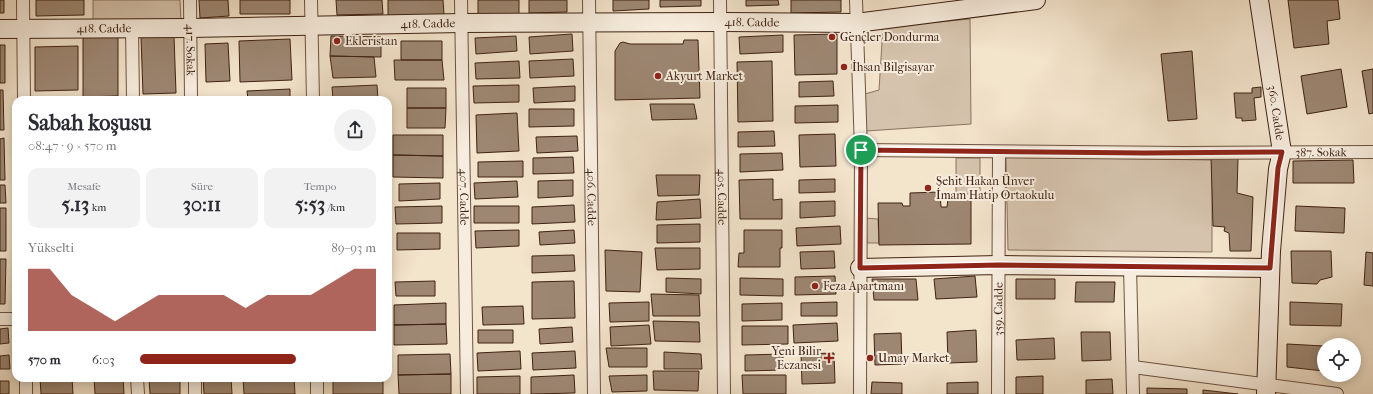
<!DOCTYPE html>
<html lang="tr">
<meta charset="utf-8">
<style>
body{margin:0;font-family:"IM FELL French Canon",serif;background:#f2f2f3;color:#2b2b33;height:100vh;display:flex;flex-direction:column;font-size:15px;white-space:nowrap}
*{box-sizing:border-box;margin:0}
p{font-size:13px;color:#7c7c81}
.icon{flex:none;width:22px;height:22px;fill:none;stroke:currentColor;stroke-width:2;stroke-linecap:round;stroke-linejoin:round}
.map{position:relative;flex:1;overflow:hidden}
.panel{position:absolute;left:12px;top:96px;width:380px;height:286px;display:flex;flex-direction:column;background:#fff;border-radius:12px;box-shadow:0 2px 10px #0003}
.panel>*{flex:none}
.tools{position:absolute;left:1317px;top:338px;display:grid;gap:8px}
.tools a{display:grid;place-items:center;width:44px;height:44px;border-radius:50%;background:#fff;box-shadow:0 2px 10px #0003;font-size:20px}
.pin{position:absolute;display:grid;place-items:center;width:34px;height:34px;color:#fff;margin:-17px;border:2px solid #fff;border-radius:50%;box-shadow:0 1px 4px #0007}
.round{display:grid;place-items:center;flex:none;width:42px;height:42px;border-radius:21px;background:#f2f2f3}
.head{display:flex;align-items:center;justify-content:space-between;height:68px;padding:0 16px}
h1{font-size:22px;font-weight:800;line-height:30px}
.metrics{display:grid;grid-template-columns:repeat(3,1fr);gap:6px;height:68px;padding:4px 16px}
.metrics div{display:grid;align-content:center;border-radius:10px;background:#f2f2f3;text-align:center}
.metrics b{font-size:20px;font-weight:800}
.metrics small{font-size:11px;font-weight:400}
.metrics p{font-size:11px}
.chart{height:112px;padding:8px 16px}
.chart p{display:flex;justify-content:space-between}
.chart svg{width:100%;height:72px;margin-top:4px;fill:#8f2418;opacity:.7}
ul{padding:0 16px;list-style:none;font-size:13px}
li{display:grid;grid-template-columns:64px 48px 1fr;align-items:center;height:30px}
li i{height:10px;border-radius:5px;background:#8f2418}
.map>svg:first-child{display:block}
</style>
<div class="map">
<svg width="1373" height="394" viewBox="0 0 1373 394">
<rect width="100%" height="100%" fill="#f3e4cc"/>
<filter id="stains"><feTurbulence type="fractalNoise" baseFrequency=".005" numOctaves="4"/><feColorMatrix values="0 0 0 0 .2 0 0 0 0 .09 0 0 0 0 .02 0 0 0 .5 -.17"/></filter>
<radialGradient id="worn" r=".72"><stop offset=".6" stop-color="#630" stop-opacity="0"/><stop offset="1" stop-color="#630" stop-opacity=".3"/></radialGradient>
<path fill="#d5c3ad" stroke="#8a7260" d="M93 0H180L181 22H93Z
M970 19 971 124 866 131 865 94 879 90 883 27Z
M1006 157 1212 160V252L1008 250Z
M956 158H980V194H956Z
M866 218 878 219 879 243H867Z"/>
<path fill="#9d8773" stroke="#402213" d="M0 0H4V13H0Z
M36 0H84V15L36 16Z
M199 0H228L229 16 200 18Z
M240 0H290V14H240Z
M336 0H382L383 14 337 15Z
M388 0H443L444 15 388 17Z
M478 0H519V14L478 16Z
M529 0H567V12L529 13Z
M613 0H649V9L613 11Z
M660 0H701V6L660 7Z
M746 0H778L779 5 746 6Z
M791 0H841V12L791 13Z
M1288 0H1338L1340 19 1327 21 1329 44 1294 48Z
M572 34 573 51 530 54 529 37Z
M837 34V74L795 75 794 35Z
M783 35V52L740 54 739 37Z
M174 36 176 93 143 94 141 37Z
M331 36 381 37V57L330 56Z
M516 36 517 51 476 54 475 38Z
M83 37H118V96L83 97Z
M290 39 292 80 240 82 239 41Z
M684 40H698L700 98 615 100V51L620 43 623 42 630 44H683Z
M401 41H442V60H401Z
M228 43 230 81 206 82 205 44Z
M0 45H5V83H0Z
M78 46V90L35 91V47Z
M1192 51 1197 119 1168 121 1161 54Z
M330 56 374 57 376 77 333 78Z
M573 59 574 76 530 78 529 61Z
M394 60H442L444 80H395Z
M519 61 520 78 476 79 475 63Z
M772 61 773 121 738 122 737 62Z
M1341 69 1347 107 1307 114 1301 76Z
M1373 69V113L1369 114 1362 71Z
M833 81 834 96 799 97V82Z
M377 85 378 100H333L332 87Z
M519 85V102L474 103 473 86Z
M575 86V101L534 103 533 88Z
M1261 87V97L1254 98 1256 120 1242 121V118H1236L1234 93H1252V88Z
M407 88H446V108H407Z
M290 89V100H248L247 91Z
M0 90H3L4 130H0Z
M650 104H694L697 119 652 120Z
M838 105V122L795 123V106Z
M407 108H446L445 128H407Z
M529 109H574V126L529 127Z
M517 113 519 151 477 153 476 115Z
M774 131 775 146 738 147V132Z
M835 134 836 166 800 167 799 135Z
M393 135H443V156L393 155Z
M577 136 578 151 537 153 536 137Z
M4 138 5 180H0V139Z
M782 153 783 170 740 172V154Z
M393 155 443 156V178L393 177Z
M1211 156 1238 158 1237 193 1253 197 1251 251H1230L1229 233 1224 231 1225 227 1213 226Z
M573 157 574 173 533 174V158Z
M1353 160 1354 183H1293V161Z
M523 161V177H478V162Z
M656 175H700L699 195 658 196Z
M773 179V200L782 199V219H740L739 180Z
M835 179V192L799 193V180Z
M573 180V196L538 198V181Z
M517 181 518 197 475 199 474 183Z
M440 183V199L399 201V184Z
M0 185H5L6 203H0Z
M940 192 941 207H947L948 199 971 198V244L879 245 878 203H902L903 206H910V193Z
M700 199 701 218 656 220 657 202Z
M835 201V216L800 218V202Z
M574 205 575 222 532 224V207Z
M442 206V223L396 224 395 207Z
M474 206H519V223H474Z
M1296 206 1345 208 1344 233 1295 231Z
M0 208H6V251H0Z
M700 224V242L657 243V225Z
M840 226 841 244 797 246 796 228Z
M519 230V246L476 248 475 231Z
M574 230 575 243 540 245 539 232Z
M744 230H782V248H780V267H738L739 253H744Z
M397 233H440V249L397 250Z
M655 248H700V269L657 270Z
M605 250 642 252 640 292 606 291Z
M834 251 835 268 801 269 800 252Z
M1291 251H1331L1332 277 1320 280 1317 284 1292 283Z
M1366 252 1373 253V286L1364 285Z
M574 255 575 271 532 273V256Z
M0 259H6L5 304H0Z
M835 276 836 294 795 295V277Z
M975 276 977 297 936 299 934 279Z
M666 278 701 279V294L666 292Z
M740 278 783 279V296L740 295Z
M872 279H916L918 300H874Z
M1016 279H1055V299H1016Z
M435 281V296H396L395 282Z
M574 281 575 318 532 319V282Z
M1076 282H1115L1114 302H1075Z
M651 294 699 295 700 316H653Z
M649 302V321L610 322 609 303Z
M837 302V316H801V303Z
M1290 302 1342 304 1341 326 1290 325Z
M446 303V324L394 325V305Z
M782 303V320L742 321V304Z
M523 306 524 324 483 325 482 307Z
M653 321 699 322 700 342 655 341Z
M837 323 838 341 794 343 793 325Z
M446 324 447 344 394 345V325Z
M649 325 651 344 611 346 610 327Z
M742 326H788V344L742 345Z
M572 327 573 342 540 344 539 329Z
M8 328 9 343 0 344V329Z
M478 330H513V343H478Z
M976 330 977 362 948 363 947 332Z
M1081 332H1110L1111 360 1082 361Z
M901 333 902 364 875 365 874 334Z
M1054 338 1055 359 1017 360 1016 340Z
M1287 344 1324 346V371L1287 367Z
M606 348H647V367H609Z
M520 351 521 369 478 371 477 353Z
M575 351 576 368 533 370 532 353Z
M664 352 701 354 702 369H664Z
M834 353 835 383 802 384 801 354Z
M450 354 451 374 398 375V355Z
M783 354V370L745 371V355Z
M9 355 10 369H0V356Z
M653 371H699L698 391 654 390Z
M451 374V394H399L398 375Z
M574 375 575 393 531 394V377Z
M647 375V391L612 392 609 376Z
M742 375H786V394H743Z
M520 376V394H477V377Z
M1043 376V394H1016V377Z
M40 378H72L73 394H41Z
M94 378H123L124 394H95Z
M149 378H180V394H150Z
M203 378H231L232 394H204Z
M243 378H294L295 394H244Z
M333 378H383V394H333Z
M1112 379 1113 394H1086V380Z
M0 381H9V394H0Z
M872 382 902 383V394H871Z
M978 382V394H947V383Z
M1147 388 1187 389V394H1147Z
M1203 390 1238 394H1203Z"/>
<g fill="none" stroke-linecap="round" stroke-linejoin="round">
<defs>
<g id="street">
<path d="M23 0 24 100"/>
<path id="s1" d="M190 0 191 100"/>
<path d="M311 0 313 100"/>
<path id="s2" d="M461 0 467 394"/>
<path id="s3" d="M589 0 594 394"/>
<path id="s4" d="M720 0 724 394"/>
<path d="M856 0 861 150 860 394"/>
<path d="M132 28 133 100"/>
<path id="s5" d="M861 150 1184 153 1373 152"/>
<path d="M1130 266 1133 394"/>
<path d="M0 319H16"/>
<path d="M1133 367 1337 394"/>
<path d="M26 378V394"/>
<path d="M137 378 138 394"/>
<path d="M195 378V394"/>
<path d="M317 378V394"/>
<path id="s6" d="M998 394 999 152"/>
</g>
<g id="secondary">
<path id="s7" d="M1259 0 1282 152 1278 169 1271 251 1266 394"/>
<path id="s8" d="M0 29 190 28 462 23 721 22 856 23 1036 0"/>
<path d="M860 268 999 265 1270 268"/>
</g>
</defs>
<use href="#street" stroke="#6d5241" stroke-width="14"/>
<use href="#secondary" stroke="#402213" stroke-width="20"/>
<use href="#street" stroke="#f7edde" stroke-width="12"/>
<use href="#secondary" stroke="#f7edde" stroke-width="18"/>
</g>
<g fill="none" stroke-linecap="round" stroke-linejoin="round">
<defs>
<path id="route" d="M861 150 1145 153 1282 152 1278 168 1270 268 999 265 860 268Z"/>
</defs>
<use href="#route" stroke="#fff" stroke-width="8"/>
<use href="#route" stroke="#8f2418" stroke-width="5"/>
</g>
<g fill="#8f2418" stroke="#f7edde" stroke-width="1.5">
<circle cx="832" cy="37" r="4"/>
<circle cx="337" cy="41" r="4"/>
<circle cx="844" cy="67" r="4"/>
<circle cx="658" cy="76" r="4"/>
<circle cx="928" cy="188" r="4"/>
<circle cx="815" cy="286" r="4"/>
<path d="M827 352h4v4h4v4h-4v4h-4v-4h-4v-4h4z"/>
<circle cx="870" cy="358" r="4"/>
</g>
<g text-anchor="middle" stroke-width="4" stroke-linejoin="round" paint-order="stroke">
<g font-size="12" fill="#402213" stroke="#f7edde">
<text dy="4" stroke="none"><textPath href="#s8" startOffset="752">418. Cadde</textPath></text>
<text dy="4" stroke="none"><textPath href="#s8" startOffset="428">418. Cadde</textPath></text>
<text dy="4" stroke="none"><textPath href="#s8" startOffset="104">418. Cadde</textPath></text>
<text dy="4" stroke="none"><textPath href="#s1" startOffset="50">417. Sokak</textPath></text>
<text dy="4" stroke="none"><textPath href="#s7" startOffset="114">360. Cadde</textPath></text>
<text dy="4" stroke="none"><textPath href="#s5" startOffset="460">387. Sokak</textPath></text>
<text dy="4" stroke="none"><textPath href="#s2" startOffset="197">407. Cadde</textPath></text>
<text dy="4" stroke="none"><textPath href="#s3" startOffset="197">406. Cadde</textPath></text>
<text dy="4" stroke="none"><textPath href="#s4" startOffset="197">405. Cadde</textPath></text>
<text dy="4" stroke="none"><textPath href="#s6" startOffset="85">359. Cadde</textPath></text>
</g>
<g font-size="12" fill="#402213" stroke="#f7edde" text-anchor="start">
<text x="840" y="41">Gençler Dondurma</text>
<text x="345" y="45">Ekleristan</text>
<text x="852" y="71">İhsan Bilgisayar</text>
<text x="666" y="80">Akyurt Market</text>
<text x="936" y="185">Şehit Hakan Ünver<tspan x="936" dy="14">İmam Hatip Ortaokulu</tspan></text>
<text x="823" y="290">Feza Apartmanı</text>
<text x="821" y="355" text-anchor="end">Yeni Bilir<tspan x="821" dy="14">Eczanesi</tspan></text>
<text x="878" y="362">Umay Market</text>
</g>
</g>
<rect width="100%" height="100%" filter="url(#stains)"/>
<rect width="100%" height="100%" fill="url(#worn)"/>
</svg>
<div class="tools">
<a><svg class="icon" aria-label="locate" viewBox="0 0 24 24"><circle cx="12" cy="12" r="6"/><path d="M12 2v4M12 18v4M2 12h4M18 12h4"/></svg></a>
</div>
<div class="pin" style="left:861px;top:150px;background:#1e9e55"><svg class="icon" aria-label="arrive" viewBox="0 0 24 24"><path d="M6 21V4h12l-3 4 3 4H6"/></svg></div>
<section class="panel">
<div class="head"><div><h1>Sabah koşusu</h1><p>08:47 · 9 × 570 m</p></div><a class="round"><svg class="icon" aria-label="share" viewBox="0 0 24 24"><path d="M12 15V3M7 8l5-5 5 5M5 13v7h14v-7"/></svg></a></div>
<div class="metrics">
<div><p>Mesafe</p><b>5.13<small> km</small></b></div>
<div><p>Süre</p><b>30:11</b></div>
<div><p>Tempo</p><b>5:53<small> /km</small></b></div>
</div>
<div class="chart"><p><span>Yükselti</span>89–93 m</p>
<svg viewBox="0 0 160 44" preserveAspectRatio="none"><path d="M0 44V6L10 6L20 22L30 30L40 38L50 30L60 22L70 22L80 22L90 22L100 30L110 22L120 22L130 22L140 14L150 6L160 6V44z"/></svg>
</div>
<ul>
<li><b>570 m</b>6:03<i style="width:66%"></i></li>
</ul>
</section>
</div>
